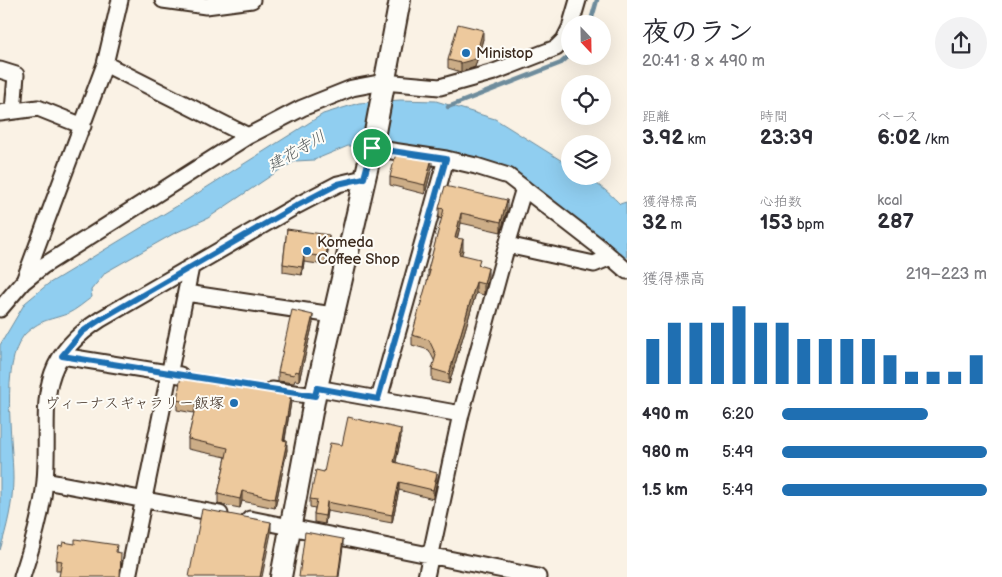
<!DOCTYPE html>
<html lang="ja">
<meta charset="utf-8">
<style>
body{margin:0;font-family:"Balsamiq Sans","Klee One",sans-serif;background:#f2f2f3;color:#2b2b33;height:100vh;display:flex;flex-direction:column;font-size:19px;white-space:nowrap}
*{box-sizing:border-box;margin:0}
p{font-size:16px;color:#7c7c81}
.icon{flex:none;width:28px;height:28px;fill:none;stroke:currentColor;stroke-width:2;stroke-linecap:round;stroke-linejoin:round}
.map{position:relative;flex:1;overflow:hidden}
.panel{display:flex;flex-direction:column;background:#fff;width:375px}
.panel>*{flex:none}
.needle{width:32px;rotate:158deg}
.tools{position:absolute;left:561px;top:15px;display:grid;gap:10px}
.tools a{display:grid;place-items:center;width:50px;height:50px;border-radius:50%;background:#fff;box-shadow:0 5px 20px #0002;font-size:25px}
.pin{position:absolute;display:grid;place-items:center;width:42px;height:42px;color:#fff;margin:-21px;border:2px solid #fff;border-radius:50%;box-shadow:0 1px 5px #0007}
.round{display:grid;place-items:center;flex:none;width:52px;height:52px;border-radius:26px;background:#f2f2f3}
.headline{display:flex;align-items:center;justify-content:space-between;height:85px;padding:0 15px}
h1{font-size:28px;font-weight:700;line-height:38px}
.stats{display:grid;grid-template-columns:repeat(3,1fr);gap:8px;height:85px;padding:5px 15px}
.stats div{display:grid;align-content:center}
.stats b{font-size:21px;font-weight:700}
.stats small{font-size:14px;font-weight:400}
.stats p{font-size:14px}
.chart{height:140px;padding:10px 15px}
.chart p{display:flex;justify-content:space-between}
.chart svg{width:100%;height:90px;margin-top:5px;stroke:#1f6fb2;stroke-width:6}
ul{padding:0 15px;list-style:none;font-size:16px}
li{display:grid;grid-template-columns:80px 60px 1fr;align-items:center;height:38px}
li i{height:12px;border-radius:6px;background:#1f6fb2}
main{display:flex;flex:1;min-height:0}
.map>svg:first-child{display:block}
</style>
<main>
<div class="map">
<svg width="627" height="577" viewBox="0 0 627 577">
<rect width="100%" height="100%" fill="#faf2e5"/>
<filter id="ink" filterUnits="userSpaceOnUse"><feTurbulence type="fractalNoise" baseFrequency=".02" numOctaves="2"/><feDisplacementMap in="SourceGraphic" scale="10" xChannelSelector="R" yChannelSelector="G"/><feConvolveMatrix kernelMatrix="1 2 1 2 8 2 1 2 1" color-interpolation-filters="sRGB"/></filter>
<g filter="url(#ink)">
<path fill="#90cef0" stroke="#6e8c9c" d="M400 100 436 101 495 119 570 166V176C591 176 605 189 620 204L626 202 627 266 526 185 387 146H348L314 160 296 161 281 169 208 218 173 234 106 272 91 290 92 297C85 302 76 310 67 314 47 321 41 319 24 335 0 366 13 439 13 479 13 503 7 527 0 550V345L25 303 48 284 182 203 323 114 359 103Z"/>
<g fill="none" stroke-linecap="round" stroke-linejoin="round">
<path stroke="#6e8c9c" stroke-width="4.5" d="M590 24 597 0
M448 107 561 63 570 55"/>
<defs>
<path id="street" d="M163 0 206 6 252 0
M571 24 578 0
M105 64 248 136
M0 70 16 75 13 111
M0 113 38 108 83 126
M372 148 446 159 476 166 508 176 597 245 627 271
M507 245 524 188
M24 281 105 64 120 0
M186 293 333 315
M0 309 23 282 43 266 248 136 302 108 352 88 384 82 440 87 494 72 556 48 564 40 570 28
M62 356 180 375
M317 388 461 414
M272 390 315 396
M379 399 446 159
M45 481 220 514
M250 519 538 577
M22 577C32 546 42 514 45 481 51 410 29 365 101 319L296 206 338 184 364 178
M128 577 191 267
M426 577 461 414 507 245 594 264 611 257"/>
<path id="secondary" d="M281 577 315 396 372 148 400 0"/>
</defs>
<use href="#street" stroke="#3b2a1e" stroke-width="19"/>
<use href="#secondary" stroke="#3b2a1e" stroke-width="24"/>
<use href="#street" stroke="#fdfcf7" stroke-width="15"/>
<use href="#secondary" stroke="#fdfcf7" stroke-width="20"/>
</g>
<path fill="#ccad87" stroke="#3b2a1e" d="M483 39 475 67 461 72 448 68V60Z
M432 167 425 194 390 185V177Z
M439 208 507 210 501 232 461 223 457 238 463 250 461 254 480 266 488 278 484 295 476 293 449 384 432 380V369L435 362 429 350 412 345V335L428 280V270L442 219 439 218Z
M287 229 329 243 326 265 304 262 302 275 283 272V264Z
M313 323 299 381 295 380 294 383 278 381V372Z
M177 400 291 402 285 440 287 450 275 508 242 501 240 508 218 504V494L226 457 188 449V439L194 413 177 410Z
M401 437 396 462 437 481 433 499 399 490 392 523 327 511 325 524 314 522V514L315 508 310 507V499L324 472 342 445Z
M117 553 121 564 60 571H56V560Z"/>
<path fill="#a68d6e" stroke="#3b2a1e" d="M483 30V39L475 67 461 72V63Z
M432 158V167L425 194V185Z
M507 200V210L501 232V222Z
M461 213V223L455 248V238Z
M329 235V243L326 265V257Z
M463 239V250L459 264V254Z
M304 254V262L302 275V267Z
M488 268V278L484 295V284Z
M476 282V293L449 384V374Z
M313 315V323L299 381V372Z
M291 392V402L283 449V440Z
M401 429V437L394 470V462Z
M287 441V450L275 508V499Z
M437 473V481L433 499V490Z
M399 482V490L392 523V515Z
M242 491V501L240 508V499Z
M327 502V511L325 524V516Z
M271 522V533L262 577H260Z
M343 539V547L339 577H338Z"/>
<path fill="#edc99d" stroke="#3b2a1e" d="M458 24 483 30 475 59 461 63 448 60Z
M396 153 432 158 425 185 390 177Z
M445 186 507 200 501 222 461 213 455 238 463 239 459 254 480 259 478 265 488 268 484 284 476 282 449 374 432 369 436 355 429 340 412 335 430 271 428 270 444 209 439 208Z
M287 229 329 235 326 257 304 254 302 267 283 264Z
M292 310 313 315 299 372 295 371 294 375 278 372Z
M181 375 291 392 283 440 287 441 275 499 242 491 240 499 218 494 228 448 188 439 196 404 177 400Z
M348 417 401 429 394 462 437 473 433 490 399 482 392 515 327 502 325 516 314 514 317 500 310 499 316 470 324 472 330 443 342 445Z
M202 509 271 522 260 577H189Z
M305 532 343 539 338 577H299Z
M75 539 117 545 116 552 121 553 120 577H59L62 561 56 560 59 545 62 546 63 542 75 544Z"/>
</g>
<g fill="none" stroke-linecap="round" stroke-linejoin="round" filter="url(#ink)">
<defs>
<path id="route" d="M372 148 446 159 378 399 317 388 315 396 62 356 82 332 101 319 296 206 338 184 364 178Z"/>
</defs>
<use href="#route" stroke="#fff" stroke-width="10"/>
<use href="#route" stroke="#1f6fb2" stroke-width="6"/>
</g>
<g fill="#1f6fb2" stroke="#fdfcf7" stroke-width="2">
<circle cx="466" cy="53" r="5"/>
<circle cx="307" cy="251" r="5"/>
<circle cx="234" cy="403" r="5"/>
</g>
<g text-anchor="middle" stroke-width="4" stroke-linejoin="round" paint-order="stroke">
<g font-size="15" fill="#3b2a1e" stroke="#fdfcf7" text-anchor="start">
<text x="476" y="58">Ministop</text>
<text x="317" y="247">Komeda<tspan x="317" dy="17">Coffee Shop</tspan></text>
<text x="224" y="408" text-anchor="end">ヴィーナスギャラリー飯塚</text>
</g>
<g font-size="16" font-style="italic" fill="#545b5d" stroke="#fdfcf7">
<text transform="translate(296 150) rotate(-30)" y="6">建花寺川</text>
</g>
</g>
</svg>
<div class="tools">
<a><svg class="needle" viewBox="-14 -14 28 28"><path d="M0-13l5 13h-10z" fill="#e53935"/><path d="M0 13l5-13h-10z" fill="#7c7c81"/></svg></a>
<a><svg class="icon" aria-label="locate" viewBox="0 0 24 24"><circle cx="12" cy="12" r="6"/><path d="M12 2v4M12 18v4M2 12h4M18 12h4"/></svg></a>
<a><svg class="icon" aria-label="layers" viewBox="0 0 24 24"><path d="M12 4l9 5-9 5-9-5zM3 14l9 5 9-5"/></svg></a>
</div>
<div class="pin" style="left:372px;top:148px;background:#1e9e55"><svg class="icon" aria-label="arrive" viewBox="0 0 24 24"><path d="M6 21V4h12l-3 4 3 4H6"/></svg></div>
</div>
<section class="panel">
<div class="headline"><div><h1>夜のラン</h1><p>20:41 · 8 × 490 m</p></div><a class="round"><svg class="icon" aria-label="share" viewBox="0 0 24 24"><path d="M12 15V3M7 8l5-5 5 5M5 13v7h14v-7"/></svg></a></div>
<div class="stats">
<div><p>距離</p><b>3.92<small> km</small></b></div>
<div><p>時間</p><b>23:39</b></div>
<div><p>ペース</p><b>6:02<small> /km</small></b></div>
</div>
<div class="stats">
<div><p>獲得標高</p><b>32<small> m</small></b></div>
<div><p>心拍数</p><b>153<small> bpm</small></b></div>
<div><p>kcal</p><b>287</b></div>
</div>
<div class="chart"><p><span>獲得標高</span>219–223 m</p>
<svg viewBox="0 0 160 44" preserveAspectRatio="none"><path d="M5 44V22M15 44V14M25 44V14M35 44V14M45 44V6M55 44V14M65 44V14M75 44V22M85 44V22M95 44V22M105 44V22M115 44V30M125 44V38M135 44V38M145 44V38M155 44V30"/></svg>
</div>
<ul>
<li><b>490 m</b>6:20<i style="width:71%"></i></li>
<li><b>980 m</b>5:49<i style="width:100%"></i></li>
<li><b>1.5 km</b>5:49<i style="width:100%"></i></li>
</ul>
</section>
</main>
